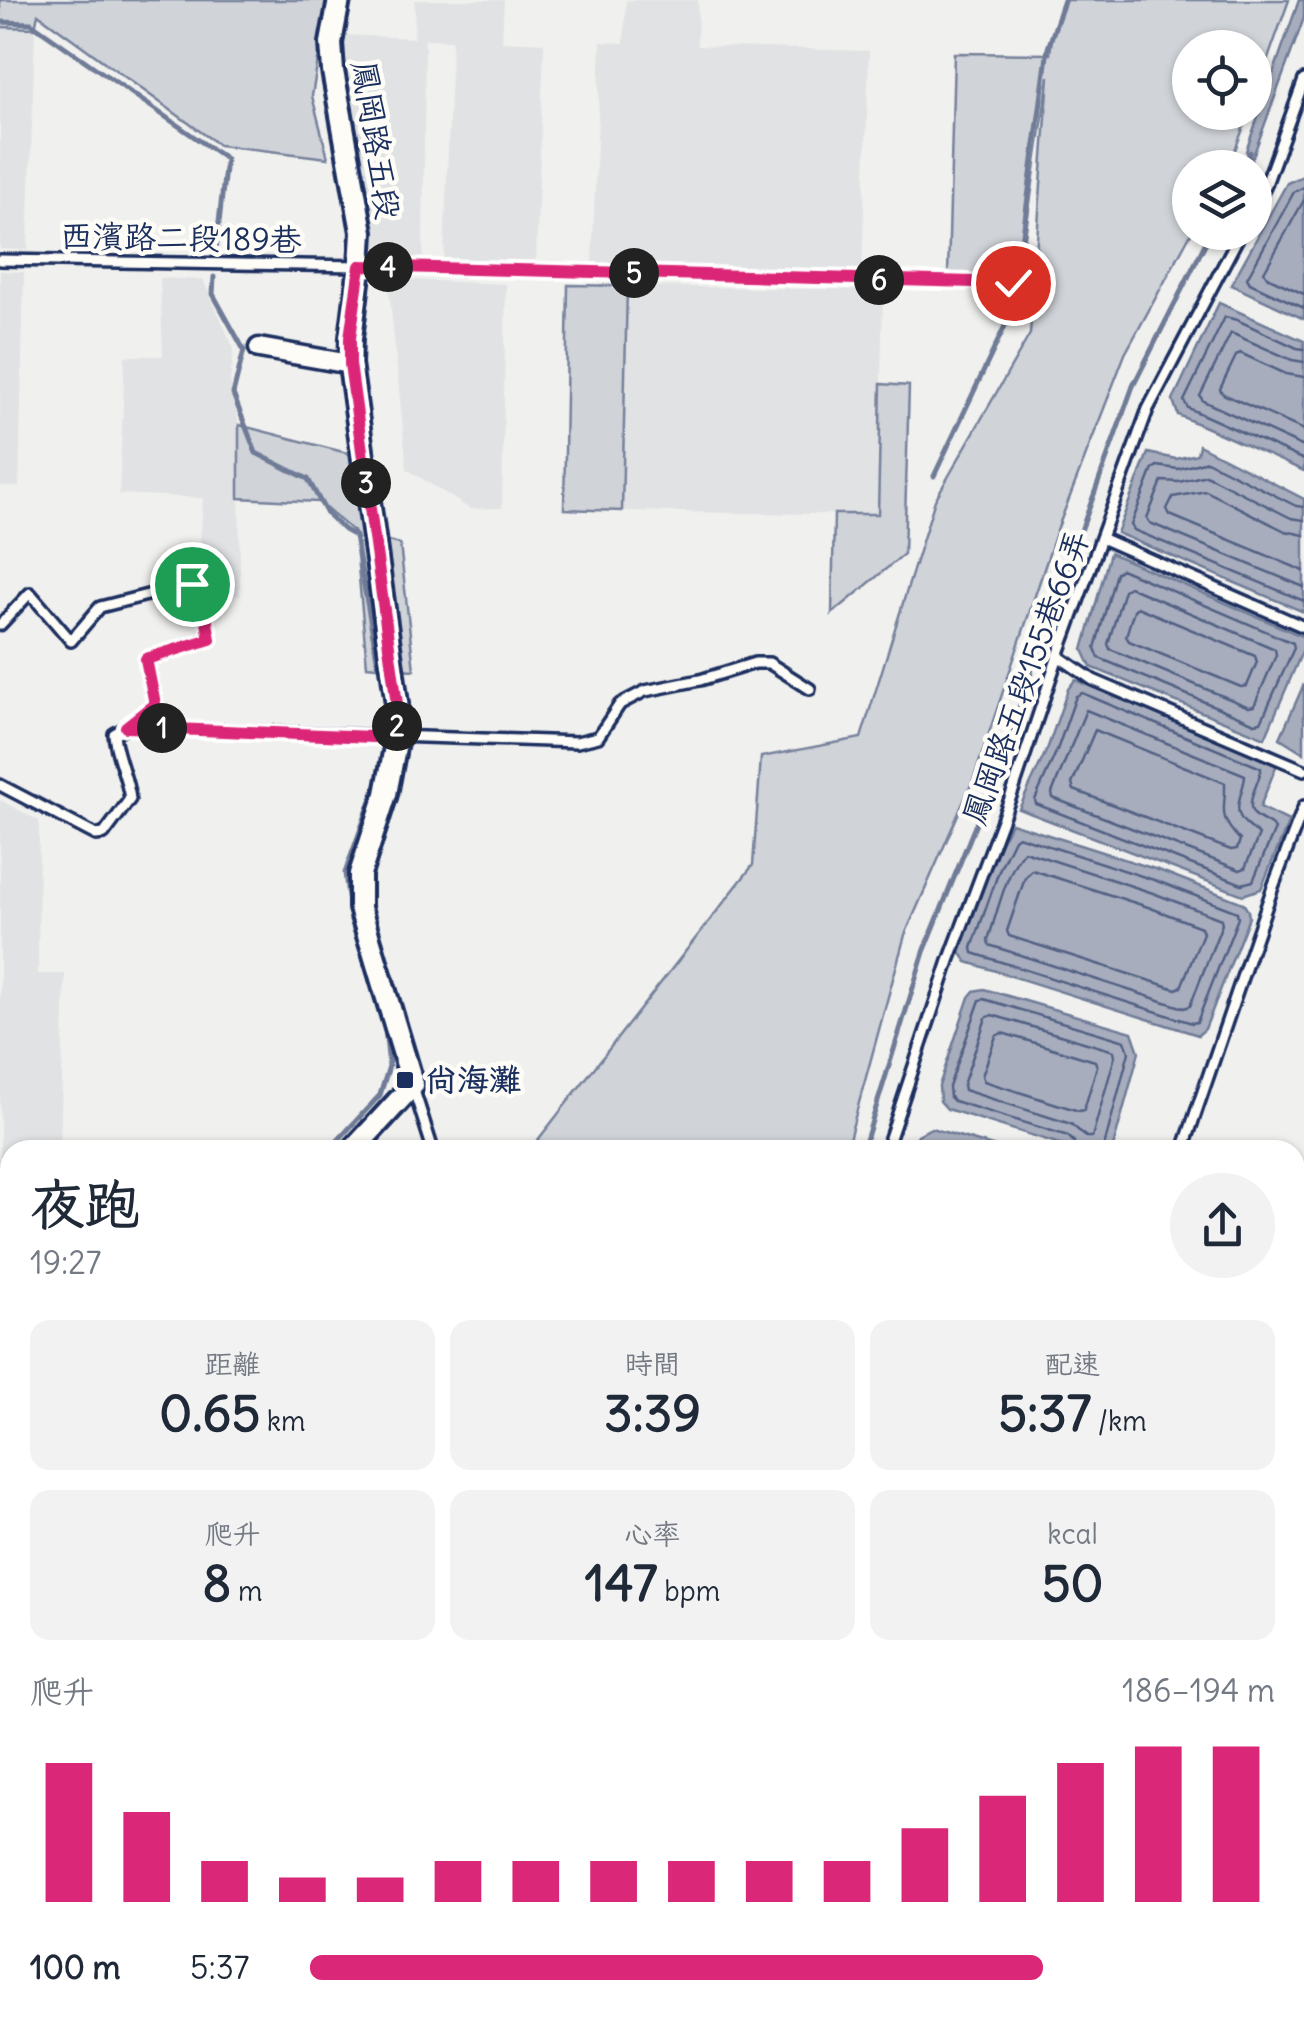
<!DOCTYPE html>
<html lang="zh-TW">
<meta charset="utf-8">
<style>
body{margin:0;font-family:Delius,"LXGW WenKai TC",sans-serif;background:#f2f2f3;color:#1f2937;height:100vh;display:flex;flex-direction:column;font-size:38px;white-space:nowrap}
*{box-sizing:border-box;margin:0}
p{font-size:32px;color:#747a83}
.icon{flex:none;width:55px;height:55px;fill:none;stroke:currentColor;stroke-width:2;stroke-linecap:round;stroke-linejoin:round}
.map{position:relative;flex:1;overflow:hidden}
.sheet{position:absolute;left:0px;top:1140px;width:1305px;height:885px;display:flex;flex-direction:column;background:#fff;border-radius:30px 30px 0 0;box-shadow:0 2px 8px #0004}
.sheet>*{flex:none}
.controls{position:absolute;left:1172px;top:30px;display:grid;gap:20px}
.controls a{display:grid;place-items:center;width:100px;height:100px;border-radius:50%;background:#fff;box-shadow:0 2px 8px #0004;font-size:50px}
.pin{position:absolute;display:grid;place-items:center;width:85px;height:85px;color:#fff;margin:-42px;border:5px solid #fff;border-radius:50%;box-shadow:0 2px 10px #0007}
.km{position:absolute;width:50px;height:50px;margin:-25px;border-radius:50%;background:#222;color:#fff;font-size:28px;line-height:50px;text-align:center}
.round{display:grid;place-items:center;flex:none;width:105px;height:105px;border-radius:52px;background:#f2f2f3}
.summary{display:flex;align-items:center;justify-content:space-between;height:170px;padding:0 30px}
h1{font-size:55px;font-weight:700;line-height:75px}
.metrics{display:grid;grid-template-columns:repeat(3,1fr);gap:15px;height:170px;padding:10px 30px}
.metrics div{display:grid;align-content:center;border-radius:20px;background:#f2f2f3;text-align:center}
.metrics b{font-size:50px;font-weight:700}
.metrics small{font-size:28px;font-weight:400}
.metrics p{font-size:28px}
.chart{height:280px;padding:20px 30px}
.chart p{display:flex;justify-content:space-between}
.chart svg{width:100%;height:180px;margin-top:10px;stroke:#db2777;stroke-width:6}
ul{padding:0 30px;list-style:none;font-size:32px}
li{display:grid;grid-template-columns:160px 120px 1fr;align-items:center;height:75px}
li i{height:25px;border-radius:12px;background:#db2777}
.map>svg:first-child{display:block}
</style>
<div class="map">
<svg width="1304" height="2025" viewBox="0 0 1304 2025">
<rect width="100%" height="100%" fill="#f0f0ee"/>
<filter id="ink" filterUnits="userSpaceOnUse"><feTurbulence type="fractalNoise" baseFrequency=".01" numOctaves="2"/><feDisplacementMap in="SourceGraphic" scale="20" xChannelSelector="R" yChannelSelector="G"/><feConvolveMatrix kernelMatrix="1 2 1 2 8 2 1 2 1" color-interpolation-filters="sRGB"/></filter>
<g filter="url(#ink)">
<path fill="#e0e2e3" d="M415 0H504L502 41 544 43 536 261 444 258 452 40 425 39 423 258 377 259 340 62 341 35 414 38Z
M626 0H698L697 46 869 51 862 273 592 263 601 42 624 43Z
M0 27 35 28 28 250 0 249Z
M0 271 24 272 19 487 0 486Z
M160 278 203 280 234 349 230 380 239 425 240 596 213 593 198 577 203 498 119 494 125 356H163Z
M388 279 506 284 502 508 470 509 407 469Z
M627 286 883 290 878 515 622 511Z
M0 800 39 821 38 974H65L60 1150H10V1188L0 1187Z"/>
<path fill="#d0d3d8" stroke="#76819b" stroke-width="2.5" d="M0 0H328L312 96 328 158 219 145 38 14 35 28 0 27Z
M1066 0H1289L1255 95V48H1190V112L1249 113 1235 150 1226 167 1190 168 1191 233 1125 354 1057 530 974 778 905 935 846 1150H530L753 865 761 757 861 738 935 500 1030 334 1049 76 1019 277 948 275 954 53 1050 54 1052 38Z
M568 285 627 286 622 511 564 509Z
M881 384 909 386 904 554 832 614 834 514H878Z
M239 425 355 455 378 667 367 666 355 533 318 502 239 498Z
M380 539 400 544 414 670 397 669Z
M0 1205 10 1206V1444H0Z
M1304 1703V2025H1110L1120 2015H1295V1709Z
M0 1757 10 1758V1953L0 1963Z
M243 2015H527L519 2025H242Z"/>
<path fill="#a7adbd" stroke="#6f7b97" stroke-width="2.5" d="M1299 0H1304V18L1252 159 1246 151Z
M1303 176 1304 177V319L1231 285 1287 183Z
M1219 303 1304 341V471L1178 415 1173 400Z
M1199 445 1304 499V612L1117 533 1148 453 1176 459 1197 454Z
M1110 553 1304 637V647L1265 738 1091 667 1083 650Z
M1075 680 1277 764 1260 807 1289 821 1261 889 1243 895 1019 809 1048 747 1068 689Z
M1304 684V753L1280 738Z
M1011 823 1161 871 1243 903 1248 911 1249 917 1205 1029 1198 1035 967 962 960 952 990 864Z
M984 989 1132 1032 1139 1052 1113 1147 1110 1150H1079L947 1109 940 1101 939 1086 969 997 974 991Z
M931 1128 1006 1150H910L918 1135Z
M1295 1406 1304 1407V1509L1295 1507Z"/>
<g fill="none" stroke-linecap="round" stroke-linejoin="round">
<path stroke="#536184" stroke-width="2.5" d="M1304 187 1294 192 1247 278 1250 283 1304 308
M1304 200 1264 272 1267 277 1304 294
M1304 349 1297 348 1237 320 1225 317 1184 401 1188 408 1304 460
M1304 362 1292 360 1231 333 1200 396 1203 401 1304 447
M1304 377 1286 374 1240 353 1236 356 1220 389 1223 394 1304 430
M1304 507 1296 506 1207 461 1178 469 1157 466 1153 469 1131 525 1134 530 1304 601
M1304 520 1291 518 1206 475 1179 482 1162 481 1147 518 1150 523 1304 587
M1304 535 1285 531 1206 491 1173 497 1167 509 1170 515 1304 571
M1121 569 1293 643 1294 648 1261 722 1255 723 1099 658 1095 648 1116 573Z
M1129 587 1275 649 1276 655 1254 706 1249 707 1110 649 1108 644 1124 590Z
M1137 607 1255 656 1257 662 1247 686 1241 687 1129 641 1126 636 1134 610Z
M1082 693 1261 768C1261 781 1243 804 1255 815 1261 821 1269 822 1275 829L1253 881 1242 884 1036 804 1035 800 1057 750 1076 696Z
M1086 710 1245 775C1245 791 1229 809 1246 824 1250 828 1255 831 1259 835L1245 868 1240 870 1053 798 1052 793Z
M1095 730 1225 783C1226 810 1216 815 1240 840L1237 849 1231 850 1074 790 1072 784Z
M1018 836 1157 881 1237 912 1238 918 1197 1022 1192 1023 973 953 972 948 1000 868 1014 839Z
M1024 851 1153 893 1221 919 1222 924 1190 1006 1184 1008 989 945 988 940C997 914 1006 871 1024 851Z
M1032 870 1148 907 1201 927 1203 933 1181 987 1176 989 1009 936 1007 931 1025 878Z
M992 1015 1114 1051 1115 1056 1092 1137H1086L1071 1124 964 1090 963 1085 986 1018Z
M1002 1033 1095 1061 1097 1066 1084 1110 1079 1111 984 1081 982 1076 996 1036Z
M1075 1150 1074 1142 1068 1136 954 1101 950 1097 949 1087 980 1000 984 999 1125 1041 1129 1052 1103 1150"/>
<path stroke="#6f7b97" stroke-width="5" d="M0 22 31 23 226 159 216 250
M1243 168 1250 152
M214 277 213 294 244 350 233 394 256 453 308 479 327 514 344 530 355 536 378 663
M934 476 1013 309 1048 48 1064 0
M329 1150 380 1095 389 1066 385 1028 351 920 345 873 380 775
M863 1150 924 952 1000 764 1046 628 1133 386 1211 232
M1295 1384 1304 1385
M0 1455H10
M0 1730 10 1733
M900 2025 903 2015"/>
<defs>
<path id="service" d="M1255 206 1265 187 1304 80
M0 260 360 266 1013 283
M1101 538 1304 627
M0 625 30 593 71 641 100 607 191 584 202 594 209 639 147 659 155 705 126 727
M1058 656 1093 680 1304 770
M0 785 96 835 104 834 130 799C127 775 116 757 114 734L126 727 577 742 598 737 620 704 645 691 700 680 755 663H769L810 689
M413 1087 433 1150
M886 1150 949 961 1014 788 1058 656 1148 409 1241 232
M1183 1150 1273 887 1304 806
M0 1197H10
M0 1721 10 1724
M0 1743 10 1744
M1295 1896 1304 1901
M0 1979 10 1969
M577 2015 579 2025
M489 2025 495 2015
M906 2025 909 2015"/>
<path id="minor" d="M259 348 350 364"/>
<path id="tertiary" d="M339 0 331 43 333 71 362 232 360 266 351 338 350 364 397 704V737L386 794 360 874V908L413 1085 353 1150
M0 1651 10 1639"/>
</defs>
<use href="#service" stroke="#1b2f5e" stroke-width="16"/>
<use href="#minor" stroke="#1b2f5e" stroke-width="25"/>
<use href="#tertiary" stroke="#1b2f5e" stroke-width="28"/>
<use href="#service" stroke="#fdfcf7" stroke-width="9"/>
<use href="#minor" stroke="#fdfcf7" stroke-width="18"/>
<use href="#tertiary" stroke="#fdfcf7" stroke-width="20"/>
</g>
</g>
<g fill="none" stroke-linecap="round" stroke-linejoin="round" filter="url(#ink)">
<defs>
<path id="route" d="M192 584 202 594 210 639 146 659 155 704 126 727 397 738V704L350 364V338L360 266 1013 283"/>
</defs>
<use href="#route" stroke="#fff" stroke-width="20"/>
<use href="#route" stroke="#db2777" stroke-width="12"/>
</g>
<rect fill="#1b2f5e" stroke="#fdfcf7" stroke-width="4" x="395" y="1070" width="20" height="20" rx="5"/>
<g text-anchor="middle" stroke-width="9" stroke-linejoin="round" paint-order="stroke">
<g font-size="32" fill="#1b2f5e" stroke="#fdfcf7">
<text transform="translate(376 140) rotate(81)" y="11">鳳岡路五段</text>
<text transform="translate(181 238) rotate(1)" y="11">西濱路二段189巷</text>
<text transform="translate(1026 677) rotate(-70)" y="11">鳳岡路五段155巷66弄</text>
</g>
<g font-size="32" font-weight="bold" fill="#1b2f5e" stroke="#fdfcf7" text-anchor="start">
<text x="425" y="1091">尚海灘</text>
</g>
</g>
</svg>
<div class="controls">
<a><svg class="icon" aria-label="locate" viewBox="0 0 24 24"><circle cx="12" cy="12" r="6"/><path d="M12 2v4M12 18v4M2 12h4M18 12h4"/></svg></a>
<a><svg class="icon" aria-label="layers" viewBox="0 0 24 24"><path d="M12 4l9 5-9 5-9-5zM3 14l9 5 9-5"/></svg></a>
</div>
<div class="pin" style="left:192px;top:584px;background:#1e9e55"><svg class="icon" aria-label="arrive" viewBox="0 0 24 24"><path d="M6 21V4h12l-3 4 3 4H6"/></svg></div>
<div class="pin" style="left:1013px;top:283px;background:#d93025"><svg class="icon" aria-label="check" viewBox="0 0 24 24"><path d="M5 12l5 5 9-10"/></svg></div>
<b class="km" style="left:162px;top:728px">1</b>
<b class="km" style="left:397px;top:726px">2</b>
<b class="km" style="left:366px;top:483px">3</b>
<b class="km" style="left:388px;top:267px">4</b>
<b class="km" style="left:634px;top:273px">5</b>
<b class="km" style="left:879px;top:280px">6</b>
<section class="sheet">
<div class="summary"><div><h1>夜跑</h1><p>19:27</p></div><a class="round"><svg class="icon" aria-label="share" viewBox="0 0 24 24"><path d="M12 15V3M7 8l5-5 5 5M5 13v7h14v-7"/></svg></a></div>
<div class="metrics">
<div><p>距離</p><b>0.65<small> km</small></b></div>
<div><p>時間</p><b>3:39</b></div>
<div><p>配速</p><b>5:37<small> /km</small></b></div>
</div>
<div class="metrics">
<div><p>爬升</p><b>8<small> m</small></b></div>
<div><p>心率</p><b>147<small> bpm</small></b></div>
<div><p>kcal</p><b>50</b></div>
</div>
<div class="chart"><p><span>爬升</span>186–194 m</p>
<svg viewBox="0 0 160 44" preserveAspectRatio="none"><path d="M5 44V10M15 44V22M25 44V34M35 44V38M45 44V38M55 44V34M65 44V34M75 44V34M85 44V34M95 44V34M105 44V34M115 44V26M125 44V18M135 44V10M145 44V6M155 44V6"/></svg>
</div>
<ul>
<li><b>100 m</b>5:37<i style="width:76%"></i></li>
</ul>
</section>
</div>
